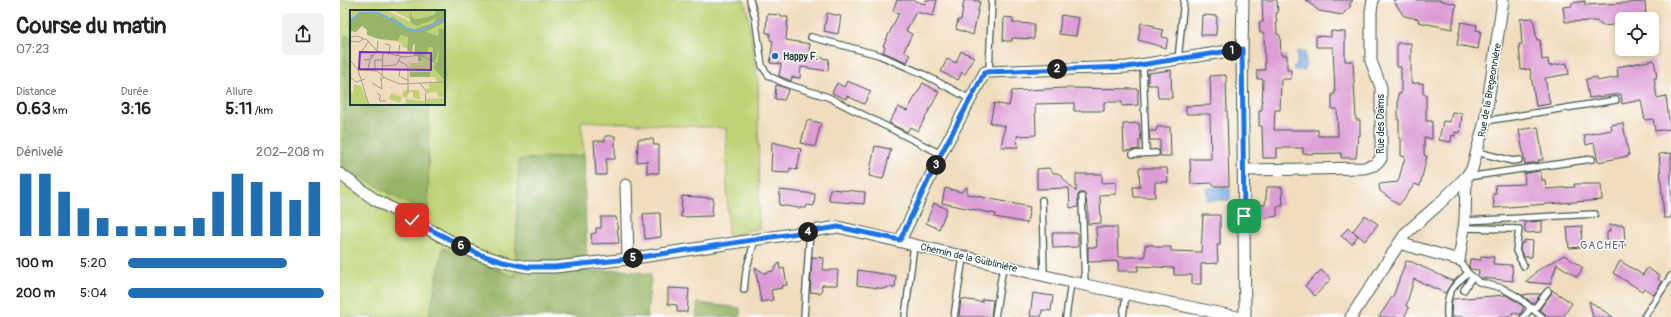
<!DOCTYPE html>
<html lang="fr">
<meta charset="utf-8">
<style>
body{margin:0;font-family:Pangolin,sans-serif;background:#f2f2f2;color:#222;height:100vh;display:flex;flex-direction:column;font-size:15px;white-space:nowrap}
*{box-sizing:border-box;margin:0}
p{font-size:13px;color:#767676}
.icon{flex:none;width:22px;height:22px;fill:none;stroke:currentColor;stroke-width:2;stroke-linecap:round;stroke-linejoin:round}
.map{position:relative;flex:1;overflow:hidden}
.side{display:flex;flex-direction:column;background:#fff;width:340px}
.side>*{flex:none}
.fabs{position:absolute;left:1275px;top:12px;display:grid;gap:8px}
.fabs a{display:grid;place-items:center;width:44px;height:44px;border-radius:6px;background:#fff;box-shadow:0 2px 6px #0003;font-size:20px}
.pin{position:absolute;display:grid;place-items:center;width:34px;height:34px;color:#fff;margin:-17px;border-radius:8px;box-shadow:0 2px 6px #0006}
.km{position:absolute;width:20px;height:20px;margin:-10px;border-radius:50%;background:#222;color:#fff;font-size:11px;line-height:20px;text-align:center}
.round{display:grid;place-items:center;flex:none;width:42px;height:42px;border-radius:6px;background:#f2f2f2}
.headline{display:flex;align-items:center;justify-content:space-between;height:68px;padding:0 16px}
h1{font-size:22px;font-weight:800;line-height:30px}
.figures{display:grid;grid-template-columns:repeat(3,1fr);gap:6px;height:68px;padding:4px 16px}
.figures div{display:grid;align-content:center}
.figures b{font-size:17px;font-weight:800}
.figures small{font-size:11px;font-weight:400}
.figures p{font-size:11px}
.chart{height:112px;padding:8px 16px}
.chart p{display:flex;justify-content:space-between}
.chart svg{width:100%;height:72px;margin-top:4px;stroke:#1f6fb2;stroke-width:6}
ul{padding:0 16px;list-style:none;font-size:13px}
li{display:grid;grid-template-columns:64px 48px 1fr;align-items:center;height:30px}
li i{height:10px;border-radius:5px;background:#1f6fb2}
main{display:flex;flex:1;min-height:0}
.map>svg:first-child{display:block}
</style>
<main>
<section class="side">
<div class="headline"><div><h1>Course du matin</h1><p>07:23</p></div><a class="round"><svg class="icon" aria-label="share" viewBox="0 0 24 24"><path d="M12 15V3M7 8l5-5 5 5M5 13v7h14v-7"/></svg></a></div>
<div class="figures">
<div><p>Distance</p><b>0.63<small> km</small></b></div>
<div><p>Durée</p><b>3:16</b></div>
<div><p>Allure</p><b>5:11<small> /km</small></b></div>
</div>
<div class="chart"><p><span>Dénivelé</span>202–208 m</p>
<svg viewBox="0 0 160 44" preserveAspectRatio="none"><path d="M5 44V6M15 44V6M25 44V17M35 44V27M45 44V33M55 44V38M65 44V38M75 44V38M85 44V38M95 44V33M105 44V17M115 44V6M125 44V11M135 44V17M145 44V22M155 44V11"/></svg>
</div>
<ul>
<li><b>100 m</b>5:20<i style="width:81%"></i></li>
<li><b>200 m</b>5:04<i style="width:100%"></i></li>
</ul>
</section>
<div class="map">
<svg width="1331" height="317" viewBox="0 0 1331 317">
<rect width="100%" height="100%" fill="#fff"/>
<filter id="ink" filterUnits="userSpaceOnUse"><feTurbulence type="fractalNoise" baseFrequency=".025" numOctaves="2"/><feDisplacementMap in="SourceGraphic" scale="8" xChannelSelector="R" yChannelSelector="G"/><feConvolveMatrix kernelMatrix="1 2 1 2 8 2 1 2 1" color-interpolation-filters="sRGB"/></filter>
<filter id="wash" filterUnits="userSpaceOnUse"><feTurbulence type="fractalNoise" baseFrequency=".012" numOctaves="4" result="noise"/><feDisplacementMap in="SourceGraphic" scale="16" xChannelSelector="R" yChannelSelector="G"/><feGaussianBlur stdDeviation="0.9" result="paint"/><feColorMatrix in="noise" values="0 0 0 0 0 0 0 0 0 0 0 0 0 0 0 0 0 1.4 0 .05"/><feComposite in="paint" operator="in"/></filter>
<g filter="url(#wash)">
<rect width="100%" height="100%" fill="#f0ddbe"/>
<path fill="#bfd376" stroke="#6f8855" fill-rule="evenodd" d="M0 0H404L408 15 418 85 419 228 388 236 386 128 241 121 244 155 179 160 175 277 104 249 89 317H0ZM11 11H104V104H11Z"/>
<path fill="#97b567" stroke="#5b794e" d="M5 36H11V104H89L88 215 3 167Z
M244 155 247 272 278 270 311 274 307 317H89L103 248 175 277 179 160Z
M358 303 400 308V317H356Z"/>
<path fill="#79abe5" stroke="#4c748c" d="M965 51V70H954V66H957V52Z
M867 188H890V200H867Z"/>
<g id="blocks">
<path fill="#dd9cd6" d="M557 0H572L585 4 586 0H597L593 16 576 12 566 31 572 34 564 51 570 55 567 62 543 52 545 47 543 46 559 13 553 11Z
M624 0 640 1 633 35 616 29 618 20H621Z
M922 0H937L938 13H936L937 34 940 35 941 55H947V70H951V79H941L940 110H935L934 130H978V136H998L997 109H992V94H995L993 47H976V36L991 37V31L1005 32V61H1013L1016 120H1020V136H1018L1016 158H1001V153L963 154V148H937V158H923L922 126H919V110H922L923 79H917V70H925L924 33H920L919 22H923Z
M966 0H1013L1009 5 1011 6 1002 15 979 11Z
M1053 0H1098L1116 4 1112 29 1078 22 1079 19 1064 16Z
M1245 1V5L1305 2 1306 18 1282 19V24L1263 26 1256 21 1225 22 1223 7 1232 6V3Z
M487 13 501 16 498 34 484 31Z
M427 14 441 15V17H448L446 40 470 44 468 56 489 59 488 71 461 67 460 78 452 77 451 81 439 76 441 64 430 63 433 41 430 40V33H426Z
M721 15 739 18 736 36 719 34Z
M862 15 877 16 876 35H861Z
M664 17 673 18V23L694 24V39L672 38V41H663Z
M1193 18 1197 40H1200L1202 60 1208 59 1209 66 1227 63 1229 74 1205 78 1210 104 1196 106 1190 69 1181 70 1179 44H1182L1180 19Z
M1121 22 1137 25 1136 30 1141 31 1138 49 1117 45Z
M801 23 815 26 814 28 823 30 822 37 828 38 826 48 798 40Z
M1057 43H1071V83H1083V94H1086V121H1092V139L1084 137V155L1087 156 1080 186 1075 184 1059 205 1040 191 1039 184 1058 182 1065 157 1061 156V139H1059V120H1058V94H1061V67H1057Z
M621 51 634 57 625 74 622 72 618 80 601 72 607 59 616 63Z
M1314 60 1317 78H1314L1317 98 1326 96 1330 129 1315 131 1313 119 1305 120 1301 100 1282 104 1281 94 1249 98 1246 79 1257 77V81L1278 77 1277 67Z
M831 70 832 98H818L817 85H808V73Z
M886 75 889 186H873V183L851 184 850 159H871L870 114H846V106L871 105 870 76Z
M507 81 531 91 524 104 507 96 506 99 492 93 497 83 504 87Z
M583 83 599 92 578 131 570 127 567 132 549 123 558 107 567 111Z
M436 85 449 89 444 100 435 99Z
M724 88 798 89V105L782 106V102H764V111H734V103L695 104 696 135 677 136 678 147H661L665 126 650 123 654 103 669 106 672 91Z
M1112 112 1122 113 1120 133 1115 132V136L1112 135 1111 142 1099 140 1103 121 1110 122Z
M467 120 481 123 475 147 461 143Z
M799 123 801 140H799V149L784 151 783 124Z
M1283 123 1289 156 1258 162 1254 143 1246 145 1244 135 1272 130 1271 125Z
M817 127H830L831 156H820V140H810L809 131H816Z
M1198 127 1203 160H1198L1199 162 1185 164 1179 130Z
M265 136H275V159H266V175H256L254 141H265Z
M298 139H313L314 145H319V173H307V161L297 162Z
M432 142 461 149 457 170 450 168 449 173 431 172Z
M535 146 551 149 543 179 529 176Z
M1331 153V218H1324L1319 154Z
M709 168 713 173H718L736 192V174H762V183L776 182V194L760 195 761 223 748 224V207L744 193H740L738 195V207L730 208 729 188 697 189V169Z
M799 168H827L828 182H815V197H794L793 187H800Z
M1200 171 1202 180H1205L1206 189 1235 187 1234 184H1261L1262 200 1154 208 1153 194H1156L1155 185 1185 184 1184 174 1186 173Z
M627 187V194L690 207 687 223 655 217 656 214 602 203 605 188 621 192Z
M927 187H942L943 206H937V216L914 220V205H925Z
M490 189 525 192 524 204 489 201Z
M440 190 475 194 474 206 467 205 466 208H459L439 205Z
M342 196 373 198 372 216 341 217Z
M594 203 607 209 599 229 586 223Z
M320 213 321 237 305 239 303 214Z
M863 215H880V245H877L878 263 861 264V284H852V275H834V268L798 266V271H778V261L748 262V247H757L756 227H777L778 257H805V245H813L816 247H831V251L861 252Z
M1025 215 1038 224 1025 241 1013 231Z
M261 217H276L279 243 252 244 251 234 256 233V228H261Z
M1202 221V232L1185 233V222Z
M1269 225H1284L1285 246 1270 247V241H1267V232L1270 231Z
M1242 226 1241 247 1229 248 1227 227Z
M1008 228 1018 236 1012 244 1001 236Z
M712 233H738V247L713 248Z
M1184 240 1193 241 1192 257H1184L1180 250 1181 243H1184Z
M1224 255 1243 268 1237 277 1217 264 1210 284 1185 282 1195 274V272Z
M1141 256 1154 257 1153 264 1172 265 1173 281 1141 278 1138 276 1139 270 1131 269 1129 267 1130 259 1141 260Z
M472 257 484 258 483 270H498L497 285H482L481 293 470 292Z
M1066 261 1072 262 1113 281 1105 293 1074 279 1066 306 1069 308 1064 317H1039L1054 294Z
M1280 261 1303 275 1307 268 1320 276 1318 279 1322 282 1314 295 1304 288 1302 291 1273 273Z
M439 263 440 269 444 268 447 285 441 286 442 288 431 290 433 300 421 302 415 267 424 273 433 271Z
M518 270 556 276 555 288 546 287V289L517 285Z
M981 270 991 279 975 296 965 286Z
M328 288 349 289 347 312H337V305L328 304Z
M1212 290 1232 303 1223 317H1208L1200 309 1211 294Z
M693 293 713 296 711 311 702 310 701 317 690 316Z
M1189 294H1201L1193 304 1182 295Z
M1166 295 1184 307 1180 315 1173 312 1170 317H1111L1112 299Z
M621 299 642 302V299L653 300 651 317H619Z
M1249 301 1273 317H1253Z"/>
</g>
</g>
<g filter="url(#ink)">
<use href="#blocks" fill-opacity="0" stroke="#3e5549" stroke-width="1"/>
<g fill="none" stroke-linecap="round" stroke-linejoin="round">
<defs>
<path id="service" d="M410 0 415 17 422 66 429 76 446 84 488 97 601 154
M471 37 539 55 583 74 630 99
M838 60 844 0
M803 65 806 153
M649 72 652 0
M1145 121 1276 100
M1137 152 1173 161 1179 160
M793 154 816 153
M1127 177 1252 159
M742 197 745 285
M702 200 704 275
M1125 221 1255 214
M1124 228 1179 229 1176 251 1184 266
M1119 260 1128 273 1139 282 1162 288 1178 297 1202 317
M404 290 406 271 415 239
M1124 290 1132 277
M464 317 470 231
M565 317 574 245
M614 317 623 257
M655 317 663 266
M726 317 731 282
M783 317 786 294
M1107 317C1106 294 1110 288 1128 273
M1184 317 1190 309 1196 307 1208 291
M1304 317 1331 276"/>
<path id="minor" d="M903 0 902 49 905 317
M904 170 1024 168 1034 165 1041 159V87L1031 61V11L1033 0
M0 174 34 199 110 241 138 254 163 262 188 267H215L288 259 498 227 731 282 897 317
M286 185 288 259
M560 241 601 154 645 72 787 67 902 49
M1059 243 1119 260 1125 221 1126 177
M1011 317 1066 233 1099 204 1126 177 1132 169 1145 121 1163 0"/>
</defs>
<use href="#service" stroke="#3e5549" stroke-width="8"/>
<use href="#minor" stroke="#3e5549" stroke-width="13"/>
<use href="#service" stroke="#fff" stroke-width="5.5"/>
<use href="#minor" stroke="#fff" stroke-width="11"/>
</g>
</g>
<g fill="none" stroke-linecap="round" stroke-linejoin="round" filter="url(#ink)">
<defs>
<path id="route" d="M72 220 138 254 163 262 188 267H215L288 259 498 227 560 240 601 154 645 72 787 67 902 49 904 216"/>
</defs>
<use href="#route" stroke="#fff" stroke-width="8"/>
<use href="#route" stroke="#1a73e8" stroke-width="5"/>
</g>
<circle fill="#1f6fb2" stroke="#fff" stroke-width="1.5" cx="435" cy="56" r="4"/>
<g text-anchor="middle" stroke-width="3" stroke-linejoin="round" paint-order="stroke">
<g font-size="10" font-weight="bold" fill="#1f3d34" stroke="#fff" text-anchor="start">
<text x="443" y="60">Happy F.</text>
</g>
<g font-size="10" fill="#1f3d34" stroke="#fff">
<text transform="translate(1149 90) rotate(-80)" y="4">Rue de la Bregeonnière</text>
<text transform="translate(1040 124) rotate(-90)" y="4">Rue des Daims</text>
<text transform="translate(629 257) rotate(13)" y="4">Chemin de la Guiblinière</text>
</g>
<g font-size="11" letter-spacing="1" fill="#625e6d" stroke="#fff">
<text x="1263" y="249">GACHET</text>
</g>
</g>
<g transform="translate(10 10)">
<rect width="95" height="95" fill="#f0ddbe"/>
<path d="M0 0 2 8V0H13V2L14 0H36L67 15 86 6 87 9V11L71 18 59 19 43 7 40 10 31 3 5 5 0 10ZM42 0H87L84 5 68 9 63 8 62 1 61 10ZM95 12V20L88 22V26L75 22ZM51 25 58 27 57 38 52 37V33H48ZM78 37 83 38 81 50 89 39 87 53 95 71 94 87H88L87 82 77 83 76 79 79 78V74L87 73 85 67H80V62H60L59 47 60 53H68L71 51 72 45 76 46ZM4 74 11 76 19 95H0V82L3 83ZM57 80H69V83L74 84H69L71 89 63 88V82H58L57 88 52 86 53 81ZM41 83 52 87 50 93 39 89ZM93 88 95 91 93 94 75 95V89ZM56 89 74 91V95H55Z" fill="#bfd376"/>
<path d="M87 0H95V12L76 22 88 26 89 18 95 20V71L83 57 87 53 89 39 85 52 81 50 83 38 79 37 76 46 72 45 71 51H68V45H64L65 34 63 35 62 43 57 40 58 27 51 25 48 31 29 29 17 25V20L12 16 6 22 0 21V11L10 3 28 2 40 10 42 6 59 19H65L83 13 87 8 67 16 60 12 61 1 63 8 68 9 84 5ZM60 62H80V67H60Z" fill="#97b567"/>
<path fill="none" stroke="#79abe5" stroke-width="2" d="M0 11 10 3H29L58 19 70 21 95 9"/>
<path fill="none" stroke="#9c9d87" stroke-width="1" d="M0 27 7 26 17 30 27 41 54 47 71 45 85 53 95 55M0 31 9 32 13 29M35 34 40 35 39 43M9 45 19 31M48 46 50 34M0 50 8 60 19 95M14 50 21 49V45L24 46M49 51 58 56V84M33 56 46 55 51 46M18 59 20 50 27 41 28 31M8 60 27 61 35 68 50 74 95 72M50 60 49 66 59 71M25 61V50H33M32 65 33 42M0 67 6 72 15 69M22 73 32 79 31 68H34M70 73 76 81 75 95M27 83 31 86 29 88 30 91H36M19 95H47"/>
<path fill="#7b2cbf" fill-opacity="0.15" stroke="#7b2cbf" stroke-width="2" d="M10 42 81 43V60L9 59Z"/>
<rect width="95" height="95" fill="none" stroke="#1f3d34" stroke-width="2"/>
</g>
</svg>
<div class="fabs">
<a><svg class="icon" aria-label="locate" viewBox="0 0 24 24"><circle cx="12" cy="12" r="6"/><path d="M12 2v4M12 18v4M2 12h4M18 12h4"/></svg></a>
</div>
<div class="pin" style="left:904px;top:216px;background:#1e9e55"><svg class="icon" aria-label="arrive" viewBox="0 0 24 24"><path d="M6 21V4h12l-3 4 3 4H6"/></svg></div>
<div class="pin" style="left:72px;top:220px;background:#d93025"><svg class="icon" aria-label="check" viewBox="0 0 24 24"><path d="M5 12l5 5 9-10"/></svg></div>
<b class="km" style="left:892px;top:51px">1</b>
<b class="km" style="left:717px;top:69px">2</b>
<b class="km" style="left:596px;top:165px">3</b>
<b class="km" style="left:468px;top:232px">4</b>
<b class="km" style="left:293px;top:258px">5</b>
<b class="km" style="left:121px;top:246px">6</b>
</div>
</main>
